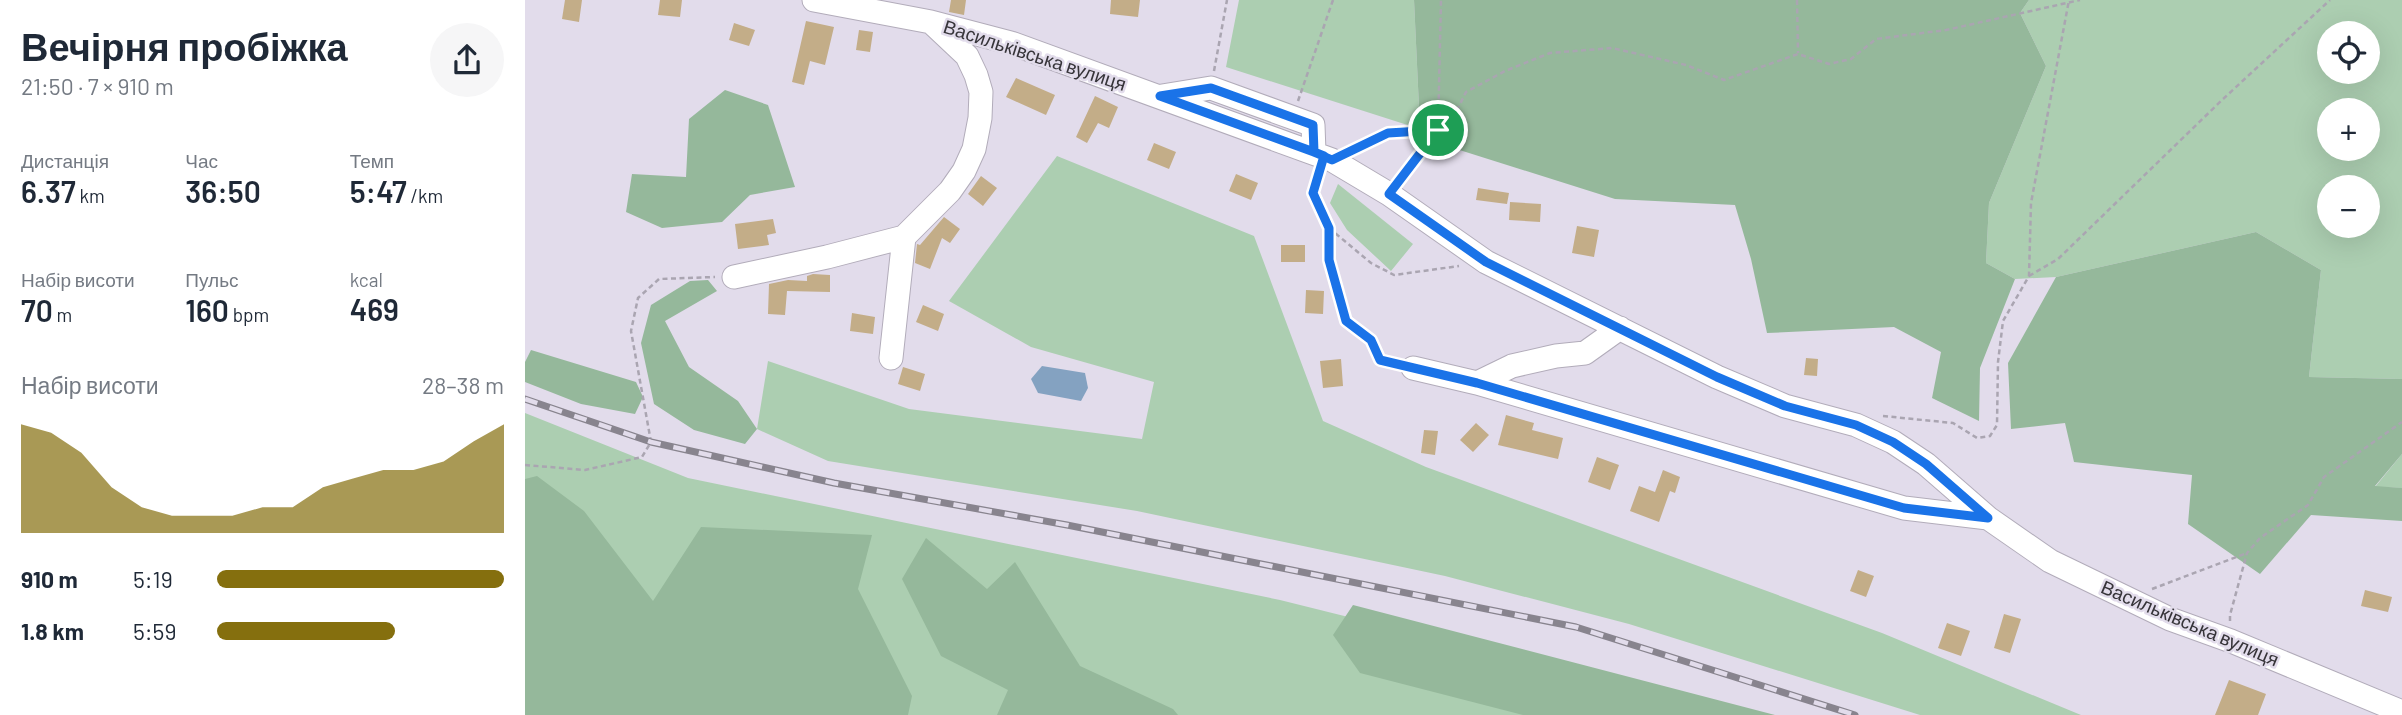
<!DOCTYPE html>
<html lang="uk">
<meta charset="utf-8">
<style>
body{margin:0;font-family:Barlow,sans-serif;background:#f6f6f7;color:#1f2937;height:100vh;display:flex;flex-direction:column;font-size:26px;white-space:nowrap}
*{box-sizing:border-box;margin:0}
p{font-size:23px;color:#747a83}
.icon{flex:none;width:38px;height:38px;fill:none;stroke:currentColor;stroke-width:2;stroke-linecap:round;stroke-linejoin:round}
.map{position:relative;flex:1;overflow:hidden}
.panel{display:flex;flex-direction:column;background:#fff;width:525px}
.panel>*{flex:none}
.buttons{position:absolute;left:1792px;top:21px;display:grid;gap:14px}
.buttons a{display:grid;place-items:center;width:63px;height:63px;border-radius:50%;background:#fff;box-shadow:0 7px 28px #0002;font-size:35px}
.pin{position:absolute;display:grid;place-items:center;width:60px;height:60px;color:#fff;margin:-30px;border:4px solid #fff;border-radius:50%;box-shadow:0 2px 7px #0007}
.round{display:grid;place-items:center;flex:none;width:74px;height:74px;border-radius:37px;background:#f6f6f7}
.headline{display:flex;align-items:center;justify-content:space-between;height:119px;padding:0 21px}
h1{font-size:38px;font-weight:600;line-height:52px}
.stats{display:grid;grid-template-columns:repeat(3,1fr);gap:10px;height:119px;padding:7px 21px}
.stats div{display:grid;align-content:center}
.stats b{font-size:30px;font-weight:600}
.stats small{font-size:19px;font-weight:400}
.stats p{font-size:19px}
.chart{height:196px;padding:14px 21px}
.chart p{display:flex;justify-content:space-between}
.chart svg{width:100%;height:126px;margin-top:7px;fill:#856f0e;opacity:.7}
ul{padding:0 21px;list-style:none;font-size:23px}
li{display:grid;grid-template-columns:112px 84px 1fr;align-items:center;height:52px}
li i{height:18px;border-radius:9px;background:#856f0e}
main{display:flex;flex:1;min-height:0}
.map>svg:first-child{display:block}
</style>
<main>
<section class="panel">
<div class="headline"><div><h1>Вечірня пробіжка</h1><p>21:50 · 7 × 910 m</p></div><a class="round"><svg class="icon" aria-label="share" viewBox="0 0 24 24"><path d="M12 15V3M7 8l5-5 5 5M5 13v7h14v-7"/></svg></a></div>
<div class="stats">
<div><p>Дистанція</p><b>6.37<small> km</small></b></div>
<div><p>Час</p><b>36:50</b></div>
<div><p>Темп</p><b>5:47<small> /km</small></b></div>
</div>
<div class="stats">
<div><p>Набір висоти</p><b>70<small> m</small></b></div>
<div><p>Пульс</p><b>160<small> bpm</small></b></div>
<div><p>kcal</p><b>469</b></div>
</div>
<div class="chart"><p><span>Набір висоти</span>28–38 m</p>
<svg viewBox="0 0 160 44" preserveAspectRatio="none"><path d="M0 44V6L10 9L20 16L30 28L40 35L50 38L60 38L70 38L80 35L90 35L100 28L110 25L120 22L130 22L140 19L150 12L160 6V44z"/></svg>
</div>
<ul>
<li><b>910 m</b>5:19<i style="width:100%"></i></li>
<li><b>1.8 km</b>5:59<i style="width:62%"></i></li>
</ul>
</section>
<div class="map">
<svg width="1877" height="715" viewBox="0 0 1877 715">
<rect width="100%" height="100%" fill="#e2dceb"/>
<path fill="#acceb1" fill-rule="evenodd" d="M714 0H889L895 129 701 67Z
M1504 0H1877V379L1784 377 1796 270 1731 232 1531 277 1490 279 1461 263 1464 203 1521 66 1495 13ZM1804 33H1843V72H1804ZM1804 110H1843V149H1804ZM1804 187H1843V226H1804Z
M532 156 729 236 798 421 901 467 1357 633 1556 715H1395L1104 624 920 576 612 511 303 461 232 429 243 361 384 409 617 439 629 382 506 347 424 301Z
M813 184 888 244 866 271 822 230 805 203Z
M0 413 163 478 755 600 1216 715H0Z
M1877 454V488L1850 487Z"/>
<path fill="#95b89b" d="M889 0H1504L1495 13 1521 66 1464 203 1461 263 1490 279 1455 368 1454 421 1407 398 1416 352 1369 327 1242 333 1226 259 1210 205 1090 199 925 147 919 135 895 129Z
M200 90 243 105 270 187 225 195 197 222 137 228 101 212 107 174 161 177 164 119Z
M1731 232 1796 270 1784 377 1877 379V454L1850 486 1877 488V521L1786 515 1735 574 1663 524 1667 475 1549 462 1540 423 1486 429 1483 363 1531 277Z
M183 280 192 291 140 321 164 367 213 401 232 429 220 444 169 430 129 404 116 343 126 305 165 281Z
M6 350 111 382 118 397 110 414 56 404 0 382V362Z
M12 476 59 511 128 601 176 527 347 535 333 589 387 696 383 715H0V479Z
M401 538 462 589 490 562 555 666 648 709 653 715H472L483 690 416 656 377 579Z
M828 605 1250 715H998L835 673 808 635Z"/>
<path fill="#84a2c1" d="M517 366 560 373 563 388 556 401 513 393 506 379Z"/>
<path fill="#c3ad88" d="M40 0H57L54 22 37 19Z
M135 0H157L155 17 133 15Z
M426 0H441L439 15 424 12Z
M586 0H615L613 17 585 14Z
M281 21 309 27 300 65 285 61 279 85 267 82Z
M209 23 230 30 224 46 204 40Z
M334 30 348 32 345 52 331 50Z
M491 78 530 95 521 115 481 97Z
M570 96 593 107 584 128 573 123 562 143 551 137Z
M629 143 651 152 644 169 622 160Z
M711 174 733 183 726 200 704 191Z
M456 176 472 188 458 206 443 194Z
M953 188 984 193 982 204 951 200Z
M985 202 1016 204 1015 222 984 220Z
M419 217 435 229 425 243 417 238 405 269 390 263 392 244 395 245Z
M248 219 251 233 242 235 244 245 213 249 210 224Z
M1052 226 1074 230 1069 257 1047 253Z
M756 245H780V262H756Z
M288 274 305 275V292L262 291 260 315 243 314 244 284 263 280 282 281V276Z
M781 290 799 291 798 314 780 313Z
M398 305 419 314 413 331 391 322Z
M327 313 350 317 348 334 325 331Z
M1281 358 1293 359 1292 376 1279 375Z
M816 359 818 386 798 388 795 361Z
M378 367 400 374 395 391 373 384Z
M981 415 1009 423 1007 430 1038 438 1033 459 973 445Z
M951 423 964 435 948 452 935 440Z
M899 430 913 431 910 455 896 453Z
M1072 457 1094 465 1085 490 1063 482Z
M1138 470 1155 477 1150 493 1145 491 1134 522 1105 511 1114 486 1130 492Z
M1333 570 1349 576 1341 597 1325 591Z
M1840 590 1867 597 1863 612 1836 606Z
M1479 614 1496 619 1485 653 1469 648Z
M1422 623 1445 631 1436 656 1413 648Z
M1704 680 1741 694 1733 715H1690Z"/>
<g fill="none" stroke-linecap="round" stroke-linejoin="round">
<defs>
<path id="minor" d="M289 0 406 22 486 43 807 160 864 194 961 262 1192 377 1260 406 1331 425 1368 442 1401 464 1463 518 1525 561 1645 619 1706 641 1877 712
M637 96 686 88 788 125 789 152
M209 277 302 257 379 237 425 191 439 171 449 149 455 118 456 92 451 75 442 56 408 24
M366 358 379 237
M888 368 952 383 1379 508 1463 518
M952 383 987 366 1031 356 1060 353 1095 328"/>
</defs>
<use href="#minor" stroke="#b2acba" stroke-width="25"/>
<path stroke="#aaa5b1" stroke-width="2.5" stroke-dasharray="5 3.5" stroke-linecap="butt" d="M1272 0 1273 53
M689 71 702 0
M773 101 808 0
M827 150 863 133 913 130 924 126 941 92 980 71 1025 53 1087 48 1161 65 1199 80 1273 54 1304 64 1326 59 1351 39 1421 30 1555 0
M793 176 788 193 804 228V260L821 321 846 340 855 360 871 364
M875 180 913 130 916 0
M804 228 846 263 869 275 934 266
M1504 276 1533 259 1697 100 1805 0
M1358 416 1428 423 1452 438 1465 436 1472 425 1473 362 1478 321 1504 276 1506 203 1544 0
M0 465 60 470 117 457 126 442 106 331 113 298 134 279 190 277
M1627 589 1722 553
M1705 621V615L1722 553 1735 538 1783 505 1799 477 1877 422"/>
<use href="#minor" stroke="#fff" stroke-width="23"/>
<defs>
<path id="rail" d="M0 399 126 442 309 483 542 525 1051 627 1330 715"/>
</defs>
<use href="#rail" stroke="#88848e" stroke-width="7"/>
<use href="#rail" stroke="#e2dceb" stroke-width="4.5" stroke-dasharray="13" stroke-linecap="butt"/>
</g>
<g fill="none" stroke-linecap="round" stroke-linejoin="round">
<defs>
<path id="route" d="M913 130 863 133 807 160 789 152 635 96 686 88 788 125 789 152 799 156 788 193 804 228V260L821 321 846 340 855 360 952 383 1379 508 1463 518 1401 464 1368 442 1331 425 1260 406 1192 377 961 262 864 194 913 130"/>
</defs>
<use href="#route" stroke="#fff" stroke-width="14"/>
<use href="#route" stroke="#1a73e8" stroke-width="9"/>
</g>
<g text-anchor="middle" stroke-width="5" stroke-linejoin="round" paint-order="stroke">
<g font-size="19" fill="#363439" stroke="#e2dceb">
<text transform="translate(510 55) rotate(18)" y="7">Васильківська вулиця</text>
<text transform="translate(1665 623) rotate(23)" y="7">Васильківська вулиця</text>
</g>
</g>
</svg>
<div class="buttons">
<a><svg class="icon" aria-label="locate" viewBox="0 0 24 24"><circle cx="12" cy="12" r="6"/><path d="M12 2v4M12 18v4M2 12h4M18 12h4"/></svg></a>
<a>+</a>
<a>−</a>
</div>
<div class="pin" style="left:913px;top:130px;background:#1e9e55"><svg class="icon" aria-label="arrive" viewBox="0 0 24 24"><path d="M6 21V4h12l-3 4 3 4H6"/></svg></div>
</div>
</main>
